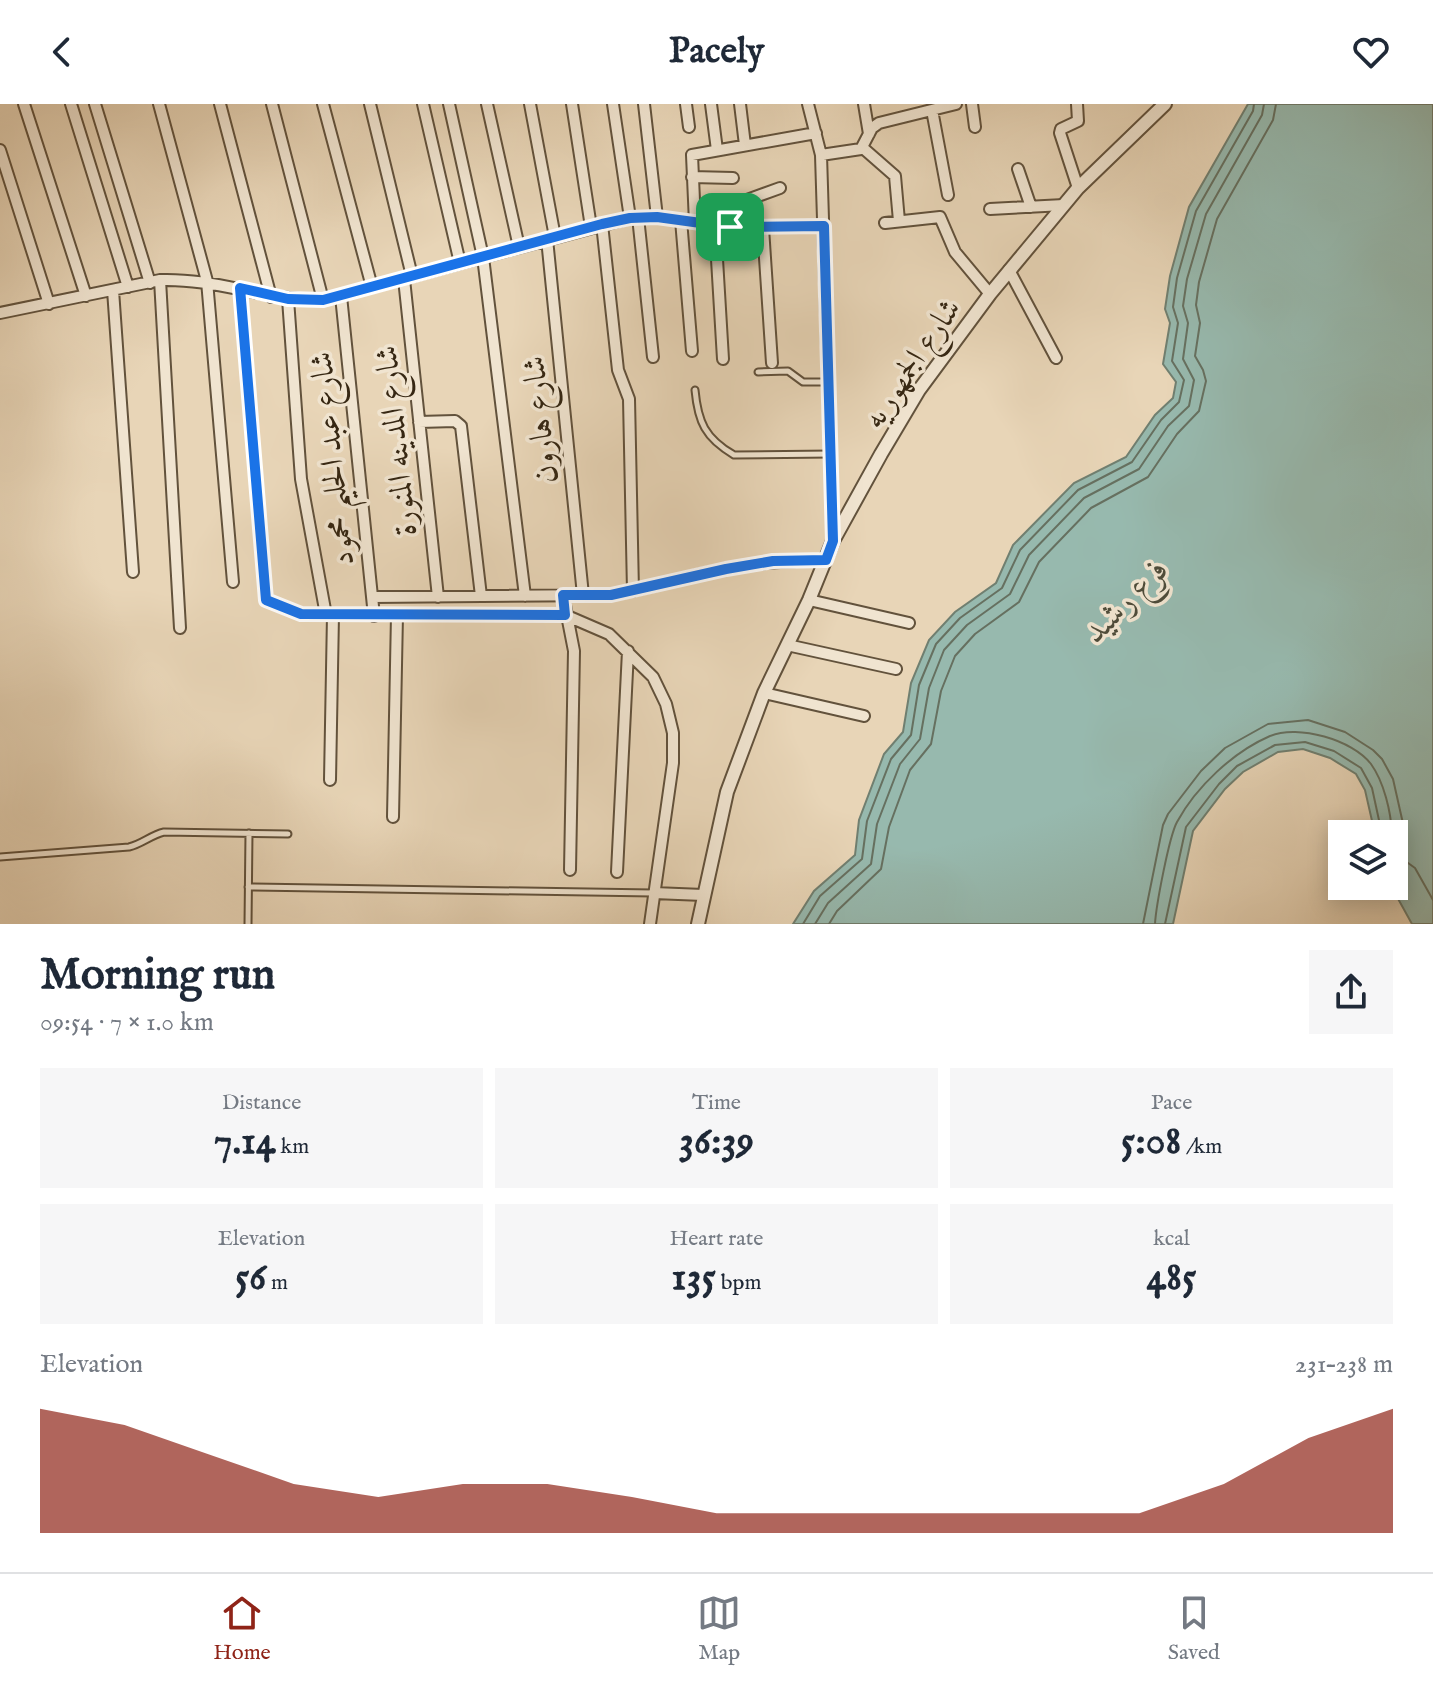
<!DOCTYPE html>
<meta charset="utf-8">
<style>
body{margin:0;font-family:"IM FELL English",Amiri,serif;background:#f6f6f7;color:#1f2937;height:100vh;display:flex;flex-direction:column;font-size:30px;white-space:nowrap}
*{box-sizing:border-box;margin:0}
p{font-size:26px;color:#747a83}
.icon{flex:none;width:44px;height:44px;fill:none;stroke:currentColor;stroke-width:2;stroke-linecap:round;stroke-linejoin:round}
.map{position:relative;height:820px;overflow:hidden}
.panel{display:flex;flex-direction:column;background:#fff;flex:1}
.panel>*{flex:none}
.tools{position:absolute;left:1328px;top:716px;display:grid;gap:16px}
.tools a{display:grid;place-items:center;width:80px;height:80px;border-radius:0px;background:#fff;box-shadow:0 4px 20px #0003;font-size:40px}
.pin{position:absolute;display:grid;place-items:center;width:68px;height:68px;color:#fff;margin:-34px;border-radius:16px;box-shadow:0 4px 12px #0006}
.round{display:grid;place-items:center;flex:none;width:84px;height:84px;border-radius:0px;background:#f6f6f7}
.head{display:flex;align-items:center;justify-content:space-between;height:136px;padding:0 40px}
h1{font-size:44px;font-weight:700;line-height:60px}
.figures{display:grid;grid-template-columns:repeat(3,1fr);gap:12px;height:136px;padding:8px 40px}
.figures div{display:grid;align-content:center;border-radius:0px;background:#f6f6f7;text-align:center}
.figures b{font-size:40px;font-weight:700}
.figures small{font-size:22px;font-weight:400}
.figures p{font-size:22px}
.chart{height:224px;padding:16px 40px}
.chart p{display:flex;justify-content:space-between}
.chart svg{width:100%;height:144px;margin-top:8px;fill:#8f2418;opacity:.7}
header{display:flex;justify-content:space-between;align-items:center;height:104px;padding:0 40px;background:#fff;font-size:36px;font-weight:700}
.tabs{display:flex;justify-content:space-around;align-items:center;height:112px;border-top:2px solid #e0e1e3;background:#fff;font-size:22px;color:#747a83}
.tabs a{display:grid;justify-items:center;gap:4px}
.tabs .active{color:#8f2418}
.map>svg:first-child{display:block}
</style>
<header><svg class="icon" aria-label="back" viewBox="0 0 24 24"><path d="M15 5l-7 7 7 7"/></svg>Pacely<svg class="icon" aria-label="heart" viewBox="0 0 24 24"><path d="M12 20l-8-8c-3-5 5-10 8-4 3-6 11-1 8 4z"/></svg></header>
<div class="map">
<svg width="1433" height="820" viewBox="0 0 1433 820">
<rect width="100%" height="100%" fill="#e8d5b7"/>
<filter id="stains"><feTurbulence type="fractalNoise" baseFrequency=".0025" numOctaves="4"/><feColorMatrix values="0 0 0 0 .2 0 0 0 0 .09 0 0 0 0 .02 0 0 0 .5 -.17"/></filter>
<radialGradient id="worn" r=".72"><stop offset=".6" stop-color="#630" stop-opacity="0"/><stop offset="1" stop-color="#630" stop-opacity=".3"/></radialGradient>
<path fill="#97b9ae" stroke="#707f70" stroke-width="2" d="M1248 0H1433V820H1412L1391 782H1394V730H1375L1365 686 1356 670 1330 654 1303 645 1278 648 1243 668 1225 685 1193 727 1173 820H793L814 787 855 751 859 716 884 650 903 628 911 579 929 536 955 508 996 479 1013 441 1074 379 1126 353 1155 311 1173 294 1176 278 1163 260 1170 219 1165 205 1170 172 1189 103Z"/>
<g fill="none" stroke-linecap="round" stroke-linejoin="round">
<path stroke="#667060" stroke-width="2" d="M803 820 820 792 862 755 867 717 891 655 911 631 919 581 936 540 960 514 1002 484 1020 446 1078 386 1132 358 1161 316 1179 298 1184 276 1172 257 1178 219 1173 203 1177 174 1196 107 1253 7 1254 0
M815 820 828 799 871 760 877 720 900 660 920 635 929 584 944 546 967 521 1010 490 1029 451 1084 394 1139 365 1168 322 1189 302 1194 276 1183 255 1188 219 1183 202 1187 175 1206 110 1262 11 1264 0
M829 820 837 807 881 765 889 723 910 666 931 640 941 587 955 552 975 530 1019 498 1039 458 1091 404 1148 373 1177 330 1199 307 1206 277 1203 266 1195 252 1200 219 1196 201 1199 178 1217 115 1273 16 1276 0
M1143 820 1163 721 1168 710 1201 667 1225 644 1268 620 1308 616 1345 628 1373 646 1382 655 1393 675 1404 724 1403 736 1397 751 1415 764 1433 796
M1155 820C1156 802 1169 733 1177 718 1196 683 1233 648 1270 632 1298 620 1353 636 1371 660 1384 678 1391 708 1392 730
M1165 820 1186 723 1219 680 1237 662 1275 641 1305 638 1334 647 1361 664 1372 684 1382 730"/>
<defs>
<path id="service" d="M758 268 788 267 803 278H828
M695 286C698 318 705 334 734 351L831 350
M0 753 129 743C142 740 151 731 164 728L288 730
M248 783 653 789
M248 820 249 729"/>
<path id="minor" d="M24 0 86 192
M71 0 128 183
M95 0 150 179
M159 0 207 177 233 478
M220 0 271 193
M272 0 323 196
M323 0 372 183
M370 0 412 172
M423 0 460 159
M449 0 483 153 525 492
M487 0 519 143
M530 0 555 133
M572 0 591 123
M613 0 630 114
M644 0 657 113
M686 0 689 23
M711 0 717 46
M740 0 745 41
M808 0 821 51 833 435
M864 0 869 30
M972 0 975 23
M1077 0 1078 17 1061 25 1060 29 1078 84
M932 6 948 91
M863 44 895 72 899 117
M0 46 49 200
M821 51 861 45 872 24 879 19 956 0
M1018 65 1031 103
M692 73 733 74
M990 105 1064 101
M638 113 653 253
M681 116 692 247
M695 119 692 51 816 29
M885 119 940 113 955 148 990 190
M602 120 618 266 629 295 633 487
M715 122 723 255
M730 123 731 106 733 101 780 84
M763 124 772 259
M547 135 583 491
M1009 166 1056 254
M404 175 438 493
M160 176 180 524
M240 184 266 496 301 510 565 511 609 530 653 573 666 600 673 629V659L650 820
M113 186 133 468
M341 192 374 512
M288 195 301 375 326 511
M0 209 160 176C217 174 266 197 323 196L630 114 657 113 730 123 824 122
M419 318 455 317 461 322 481 492
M563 491 574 547 570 766
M372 493 611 491C650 484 688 472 727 465 759 458 792 457 826 456
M809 496 909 519
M787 541 896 565
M764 589 864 612
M330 676 333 511
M393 713 397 511
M617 768 628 547
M654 789 703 791"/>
<path id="tertiary" d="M698 820 727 688 764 589 809 496 833 437 881 350 919 286 990 190 1078 84 1165 0"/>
</defs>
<use href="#service" stroke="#62523c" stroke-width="9"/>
<use href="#minor" stroke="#62523c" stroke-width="14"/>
<use href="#tertiary" stroke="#62523c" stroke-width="16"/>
<use href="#service" stroke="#f0e4d0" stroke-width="5"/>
<use href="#minor" stroke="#f0e4d0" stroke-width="10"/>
<use href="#tertiary" stroke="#f0e4d0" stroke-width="12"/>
</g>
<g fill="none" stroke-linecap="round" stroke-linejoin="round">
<defs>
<path id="route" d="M657 113 730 123 824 122 833 437 826 456 773 457 726 465 611 491H563L565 511 301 510 266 496 240 184 288 195 323 196 602 120 630 114Z"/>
</defs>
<use href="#route" stroke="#fff" stroke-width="16"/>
<use href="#route" stroke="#1a73e8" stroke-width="10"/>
</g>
<g text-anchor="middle" stroke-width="7" stroke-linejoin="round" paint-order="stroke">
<g font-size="32" fill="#362713" stroke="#f0e4d0">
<text transform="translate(911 259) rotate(-56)" y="11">شارع الجمهوريه</text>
<text transform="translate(539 316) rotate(-96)" y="11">شارع هارون</text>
<text transform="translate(395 337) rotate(-96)" y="11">شارع المدينه المنورة</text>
<text transform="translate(331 355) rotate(-96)" y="11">شارع عبد الحليم محمود</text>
</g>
<g font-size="34" font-style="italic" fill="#4e4c3a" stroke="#f0e4d0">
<text transform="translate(1125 495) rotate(-45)" y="12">فرع رشيد</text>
</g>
</g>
<rect width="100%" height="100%" filter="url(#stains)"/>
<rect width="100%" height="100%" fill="url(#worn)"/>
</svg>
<div class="tools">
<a><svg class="icon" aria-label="layers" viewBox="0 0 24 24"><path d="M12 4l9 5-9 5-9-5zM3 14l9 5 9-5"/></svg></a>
</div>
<div class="pin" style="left:730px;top:123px;background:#1e9e55"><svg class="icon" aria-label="arrive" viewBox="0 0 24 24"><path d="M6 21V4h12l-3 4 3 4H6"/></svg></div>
</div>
<section class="panel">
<div class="head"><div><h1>Morning run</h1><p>09:54 · 7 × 1.0 km</p></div><a class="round"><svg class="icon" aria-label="share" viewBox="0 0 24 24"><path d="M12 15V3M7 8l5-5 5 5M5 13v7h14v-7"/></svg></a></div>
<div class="figures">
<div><p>Distance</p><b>7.14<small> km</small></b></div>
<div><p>Time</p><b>36:39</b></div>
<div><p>Pace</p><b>5:08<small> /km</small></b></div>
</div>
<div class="figures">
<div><p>Elevation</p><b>56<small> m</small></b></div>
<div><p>Heart rate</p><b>135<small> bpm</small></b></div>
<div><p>kcal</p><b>485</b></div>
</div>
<div class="chart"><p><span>Elevation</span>231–238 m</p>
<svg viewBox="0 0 160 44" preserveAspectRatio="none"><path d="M0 44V6L10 11L20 20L30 29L40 33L50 29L60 29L70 33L80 38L90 38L100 38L110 38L120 38L130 38L140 29L150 15L160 6V44z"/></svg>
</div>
</section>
<nav class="tabs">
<a class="active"><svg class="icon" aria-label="home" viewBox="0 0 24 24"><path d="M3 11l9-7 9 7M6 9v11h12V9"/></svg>Home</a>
<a><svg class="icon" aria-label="map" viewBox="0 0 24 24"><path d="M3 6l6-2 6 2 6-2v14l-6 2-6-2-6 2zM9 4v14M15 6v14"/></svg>Map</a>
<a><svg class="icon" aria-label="saved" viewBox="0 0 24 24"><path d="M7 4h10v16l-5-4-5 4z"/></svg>Saved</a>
</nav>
